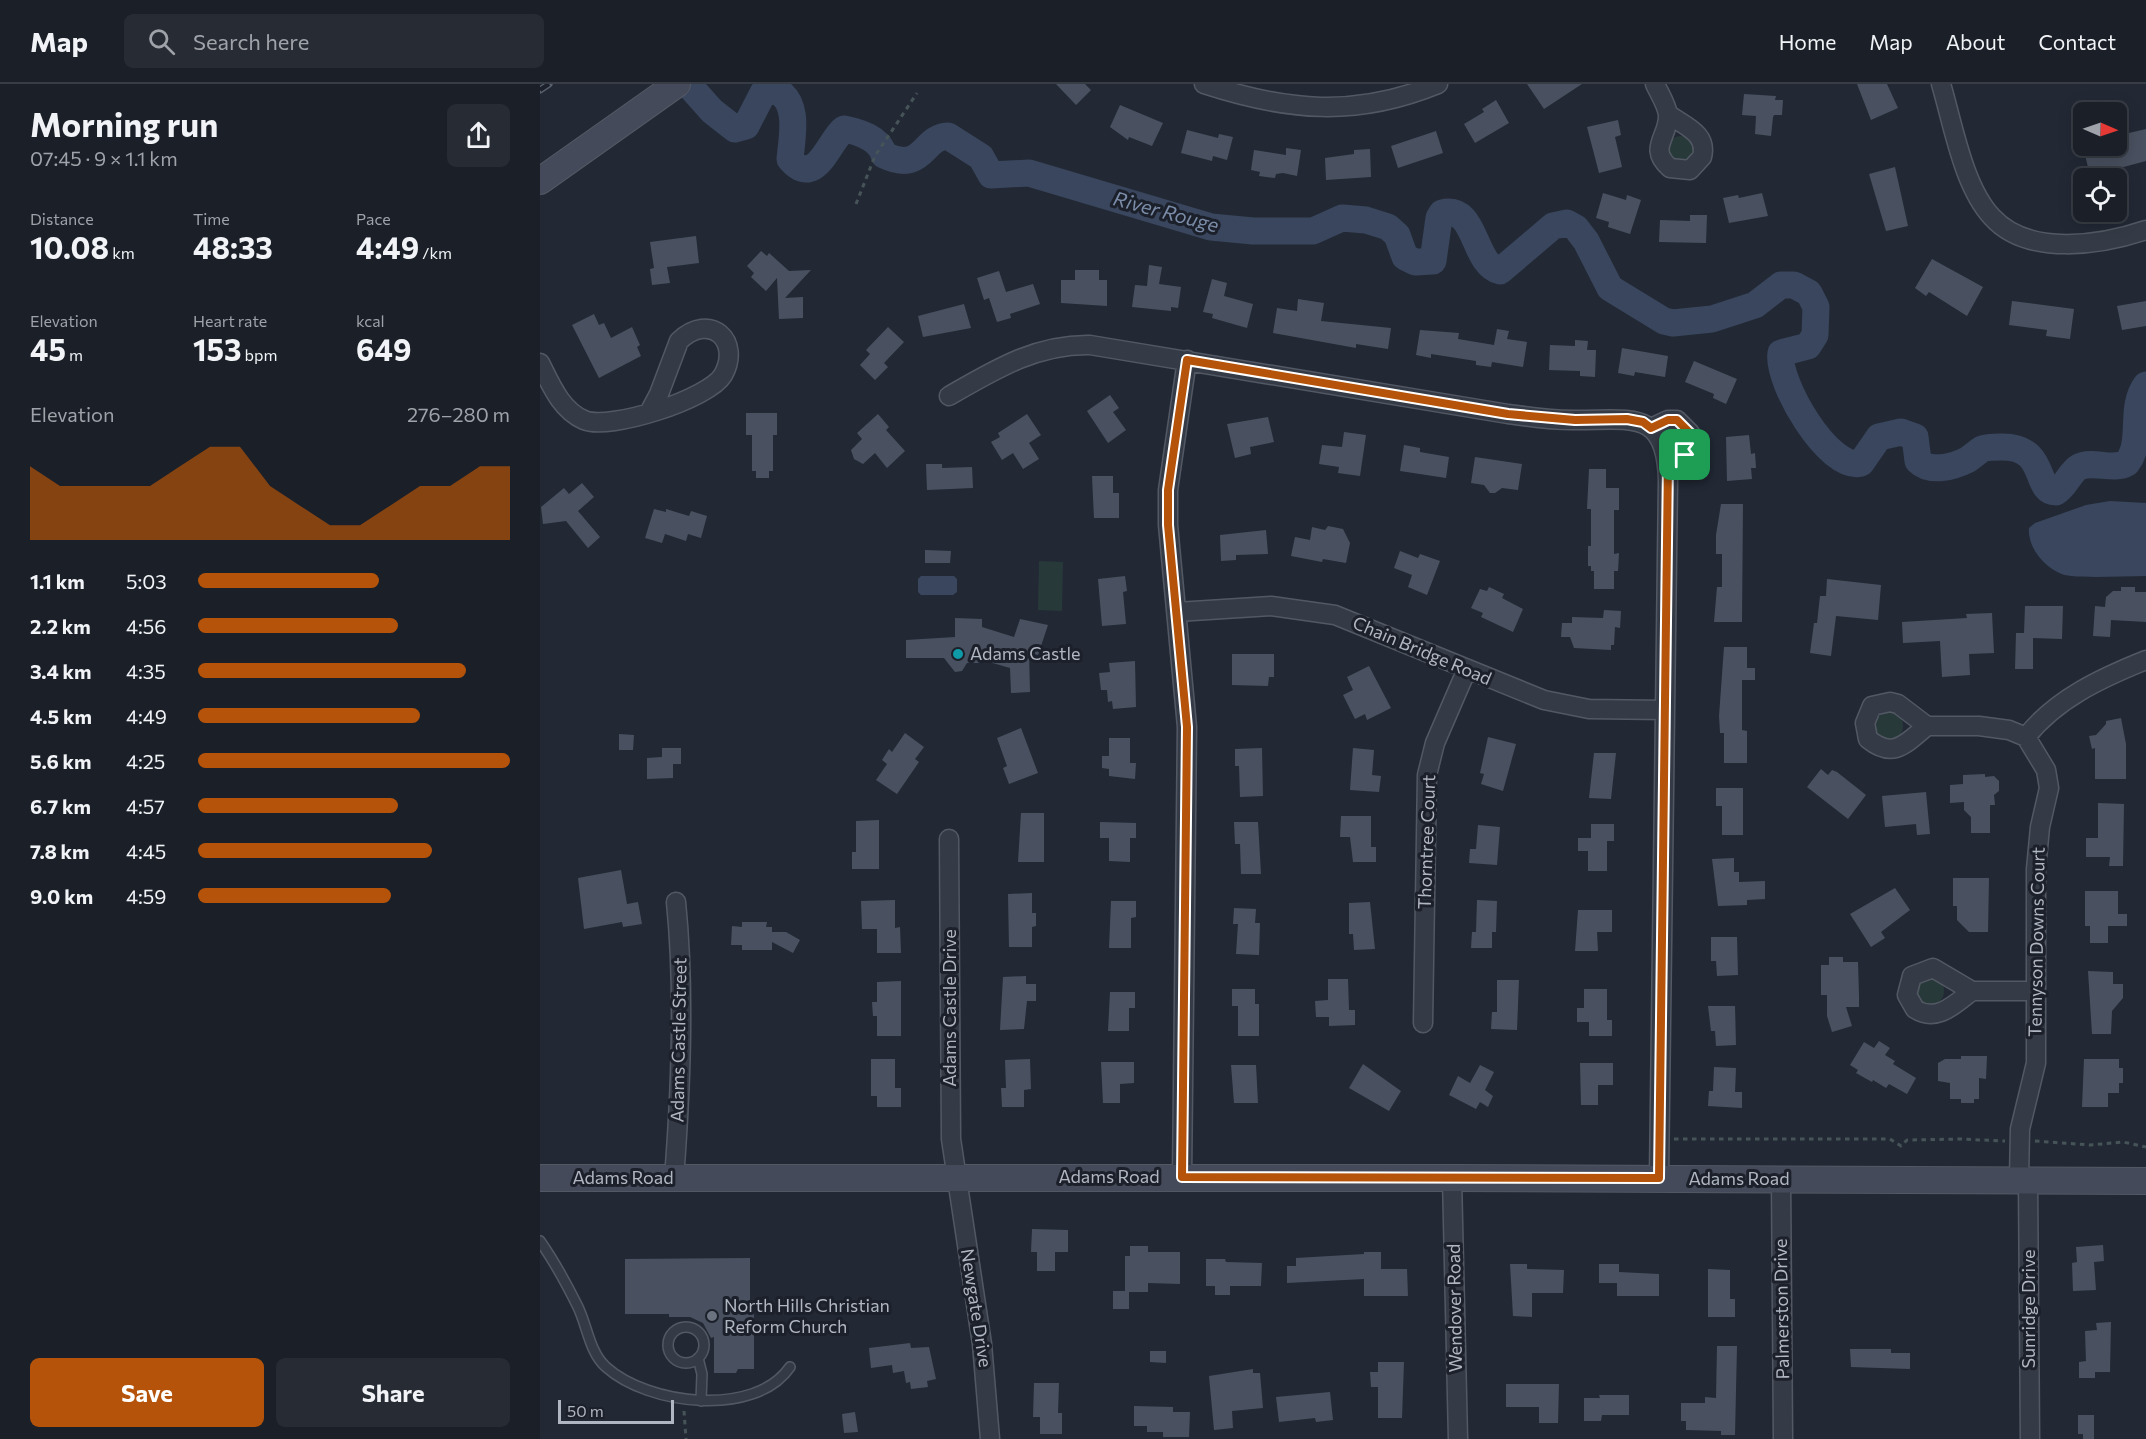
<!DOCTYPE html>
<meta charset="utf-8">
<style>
body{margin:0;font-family:Commissioner,sans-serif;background:#272c34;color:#f1f3f6;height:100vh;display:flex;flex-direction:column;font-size:22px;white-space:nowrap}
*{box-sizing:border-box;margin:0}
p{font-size:20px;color:#9fa2a8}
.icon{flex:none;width:33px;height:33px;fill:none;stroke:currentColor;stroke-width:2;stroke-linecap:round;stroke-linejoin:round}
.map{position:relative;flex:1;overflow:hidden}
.panel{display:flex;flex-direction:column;background:#1a1f28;width:540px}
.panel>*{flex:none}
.needle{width:39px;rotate:92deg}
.fabs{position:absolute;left:1533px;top:18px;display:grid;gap:12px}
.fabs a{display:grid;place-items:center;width:54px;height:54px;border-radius:9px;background:#1a1f28;box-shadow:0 3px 15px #0003,0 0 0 2px #383d45;font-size:30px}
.scale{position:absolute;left:18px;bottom:15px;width:116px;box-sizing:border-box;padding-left:6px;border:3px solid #b0b6c2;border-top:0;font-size:16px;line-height:21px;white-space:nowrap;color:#b0b6c2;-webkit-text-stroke:4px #1b202a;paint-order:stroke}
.pin{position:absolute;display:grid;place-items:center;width:51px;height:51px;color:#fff;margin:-26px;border-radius:12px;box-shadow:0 3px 9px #0006}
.round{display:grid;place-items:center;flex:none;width:63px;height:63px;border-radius:9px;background:#272c34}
.head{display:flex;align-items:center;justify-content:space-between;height:102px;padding:0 30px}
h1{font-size:33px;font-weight:700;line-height:45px}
.stats{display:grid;grid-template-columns:repeat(3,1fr);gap:9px;height:102px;padding:6px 30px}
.stats div{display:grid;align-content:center}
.stats b{font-size:30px;font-weight:700}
.stats small{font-size:16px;font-weight:400}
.stats p{font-size:16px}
.chart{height:168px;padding:12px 30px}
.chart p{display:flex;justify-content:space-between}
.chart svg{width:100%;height:108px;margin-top:6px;fill:#b45309;opacity:.7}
.button{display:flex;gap:12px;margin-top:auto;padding:12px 30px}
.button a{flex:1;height:69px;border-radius:9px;background:#b45309;color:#fff;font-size:24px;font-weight:700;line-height:69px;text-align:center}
.button a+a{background:#272c34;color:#f1f3f6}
ul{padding:0 30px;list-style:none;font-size:20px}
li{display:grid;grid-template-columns:96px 72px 1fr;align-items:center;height:45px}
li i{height:15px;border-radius:8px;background:#b45309}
header{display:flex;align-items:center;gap:36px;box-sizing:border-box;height:84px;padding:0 30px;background:#1a1f28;border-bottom:2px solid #383d45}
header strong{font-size:28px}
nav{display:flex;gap:33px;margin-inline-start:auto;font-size:21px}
.search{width:420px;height:54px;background:#272c34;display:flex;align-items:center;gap:15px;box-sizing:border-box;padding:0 21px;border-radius:9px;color:#9fa2a8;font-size:22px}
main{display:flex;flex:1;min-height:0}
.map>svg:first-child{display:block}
</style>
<header>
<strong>Map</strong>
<div class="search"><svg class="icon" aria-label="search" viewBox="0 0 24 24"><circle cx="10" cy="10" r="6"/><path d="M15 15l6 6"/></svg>Search here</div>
<nav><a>Home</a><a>Map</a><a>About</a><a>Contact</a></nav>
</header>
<main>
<section class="panel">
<div class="head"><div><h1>Morning run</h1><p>07:45 · 9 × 1.1 km</p></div><a class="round"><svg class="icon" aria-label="share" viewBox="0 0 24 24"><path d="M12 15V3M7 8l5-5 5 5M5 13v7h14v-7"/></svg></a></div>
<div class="stats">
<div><p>Distance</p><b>10.08<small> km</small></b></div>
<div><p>Time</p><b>48:33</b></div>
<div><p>Pace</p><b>4:49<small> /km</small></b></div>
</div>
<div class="stats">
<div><p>Elevation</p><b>45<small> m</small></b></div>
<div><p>Heart rate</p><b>153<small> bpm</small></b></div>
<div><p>kcal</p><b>649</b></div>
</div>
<div class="chart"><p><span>Elevation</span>276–280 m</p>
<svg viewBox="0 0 160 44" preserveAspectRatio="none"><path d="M0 44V14L10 22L20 22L30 22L40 22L50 14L60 6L70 6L80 22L90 30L100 38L110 38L120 30L130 22L140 22L150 14L160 14V44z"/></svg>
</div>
<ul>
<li><b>1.1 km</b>5:03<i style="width:58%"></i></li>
<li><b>2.2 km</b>4:56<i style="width:64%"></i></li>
<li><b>3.4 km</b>4:35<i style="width:86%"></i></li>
<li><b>4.5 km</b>4:49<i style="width:71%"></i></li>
<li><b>5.6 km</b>4:25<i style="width:100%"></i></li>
<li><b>6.7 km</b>4:57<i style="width:64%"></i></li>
<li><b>7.8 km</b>4:45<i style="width:75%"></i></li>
<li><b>9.0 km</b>4:59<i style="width:62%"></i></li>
</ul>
<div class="button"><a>Save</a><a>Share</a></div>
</section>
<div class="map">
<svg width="1606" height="1355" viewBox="0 0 1606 1355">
<rect width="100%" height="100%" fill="#222935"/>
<path fill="#28393a" d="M1128 65a13 13 0 1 1 26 0a13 13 0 1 1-26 0Z
M499 477 523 478 522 527 498 526Z
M1335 642a14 14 0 1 1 28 0a14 14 0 1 1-28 0Z
M1376 907a14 14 0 1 1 28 0a14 14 0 1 1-28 0Z"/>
<path fill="#39465d" d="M1570 417 1606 419V492C1582 492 1555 494 1531 492 1509 490 1487 465 1489 444L1495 439 1546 421Z
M381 492H414L417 495V508L413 511H381L378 508V495Z"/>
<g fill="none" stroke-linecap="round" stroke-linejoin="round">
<path stroke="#39465d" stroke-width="27" d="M148 0 172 27 195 45 206 42 223 9 236 6C260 18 252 53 250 75 276 106 289 56 304 45 320 48 340 55 344 71 384 90 382 53 408 52L441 73 451 91 489 89 671 143 713 147H773L802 134 826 136 848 143 857 151 865 173 875 178 893 177 899 134 902 129C937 120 932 180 960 187L1013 142 1027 139 1036 144 1046 157 1070 204 1124 237 1133 239 1172 235 1215 221 1241 201H1254L1269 209 1276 223 1275 251 1268 262 1241 269C1236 297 1289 388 1321 379L1339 353 1361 348 1375 353 1378 377C1390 389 1413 383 1427 376 1432 373 1437 368 1442 365 1447 363 1456 363 1461 363 1509 362 1493 408 1516 408 1526 402 1530 388 1539 383 1554 376 1573 387 1587 379 1604 357 1589 324 1606 301"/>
</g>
<path fill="#49505f" d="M516 0H545L551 6 536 21Z
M987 0H1042L1004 25Z
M1317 0H1347L1358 24 1331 36Z
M1204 10 1236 12 1235 16H1243L1242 31H1234L1233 33 1231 52 1215 50 1216 32 1202 31Z
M956 16 969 39 935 59 924 40 944 28 942 25Z
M580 21 623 39 612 62 589 53 588 56 570 43Z
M1078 36 1081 51 1075 53 1082 83 1059 89 1047 43Z
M1606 45V77L1550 92 1543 62H1576V52Z
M647 46 678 54 679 50 693 53 687 76 673 72 672 77 641 69Z
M896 47 903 69 858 84 851 62Z
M746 64 761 66 757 92 743 89 736 90 735 94 719 92 720 88 711 86 714 66 746 71Z
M830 65 831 93 786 96 785 74 814 70V66Z
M1355 83 1368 142 1346 147 1329 90Z
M1063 109 1086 116 1087 111 1101 116 1090 150 1068 143 1069 138 1056 134Z
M1222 109 1228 132 1189 139 1183 114 1198 111 1199 114Z
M1150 131H1167L1166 159 1119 158 1120 136 1150 137Z
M156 152 159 179 127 183 130 199 112 201 110 185 114 184 110 158Z
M221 167 227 172 229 169 249 187 271 186 245 214 263 213V234L239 235 237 194 226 207 211 193 214 189 207 182Z
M1392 175 1443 203 1427 232 1389 208 1386 212 1375 204Z
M609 181 622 183 619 200 641 203 638 224 631 223V227L592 223 595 201 607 202Z
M535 186H559V196H567V222L521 219V196H535Z
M459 187 466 208 493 200 500 220 470 230 471 234 457 238 449 214 444 216 437 194Z
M672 195 687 199 684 212 713 220 707 244 672 234 673 230 663 228Z
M758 215 784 219 781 237 851 244 848 265 816 260V264L733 249 737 224 757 227Z
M1472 217 1534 225 1530 255 1506 252 1507 246 1469 241Z
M1606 217V242L1582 246 1577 222Z
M424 220 431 244 383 253 378 232Z
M54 230 59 241 64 239 71 254 92 243 100 261 97 263 101 272 59 294 32 241Z
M348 243 364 258 344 279 348 283 335 296 320 281 330 270 326 266Z
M957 245 969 247 967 255 987 258 983 283 952 278 951 283 936 281V277L891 270V274L876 271 880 246 919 249 918 255 954 261Z
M1035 256 1048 257 1047 266H1056L1055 293 1040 292V287L1009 286 1010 261 1035 262Z
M1082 264 1128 272 1125 293 1095 288 1094 292 1078 289Z
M1154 277 1197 295 1186 320 1173 314 1174 310 1145 298Z
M570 311 579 324 573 328 586 346 568 359 547 327Z
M206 329H237V351H233V387H229V394H216V387H212V351H206Z
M338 330 349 343 346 346 365 367 347 384 335 369 323 380 314 375 311 366 322 355 317 349Z
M487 330 501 351 489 359 499 375 483 385 473 369 462 376 451 358 460 353 458 349Z
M728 333 734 358 710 363 711 370 695 374 687 340Z
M804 348 826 351 820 392 798 389 799 383 779 380 782 361 802 363Z
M1209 351 1211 370 1215 369 1216 384H1211L1212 395 1187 397 1186 353Z
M864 361 880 364V368L909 373 906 394 860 387Z
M935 373 982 380 978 406 962 404 955 409H950L944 401 931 399Z
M386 380H402V384L432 383 433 404 387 406Z
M1049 385H1066V404H1079V426H1074V470L1079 469 1078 487H1074V505H1054V487H1051V482H1048V462H1051V425H1047Z
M552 392H573V409H579V434H554Z
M42 399 54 413 38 427 60 453 48 464 26 437 3 440 1 423 24 404 29 410Z
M1181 420H1203L1202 538H1174L1177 503H1182V470H1176V451Z
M114 425 126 428V425L149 432 151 427 167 432 161 454 148 450 146 457 125 450 122 459 105 454Z
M788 442 803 445 810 459 806 479 783 475 782 478 751 472 755 453 770 456 772 443 785 446Z
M726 446 728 470 696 471V476L681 477 680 451Z
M385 466 411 467 410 479H385Z
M860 467 878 474 880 470 900 477 887 511 868 503 872 491 854 484Z
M585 492 587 507 583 508 586 540 562 542 558 495Z
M1287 495 1341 501 1338 536 1296 532 1291 572 1270 569 1274 539H1277L1280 512H1286Z
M949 503 964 510 962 514 983 525 973 548 941 533 943 529 931 524 940 505 947 507Z
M1581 503H1595V508H1606V538L1571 536 1570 553 1553 552 1555 522 1565 523 1566 513 1573 507H1581Z
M1485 522H1523L1522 555 1493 554V585H1475L1476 549H1484Z
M1064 526 1081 527 1080 544 1075 543 1074 561H1071V566L1034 564 1030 553H1021L1022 539H1032V533L1063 534Z
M1452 529 1454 569 1429 570 1430 591 1402 593 1400 557 1363 559 1362 538 1427 534 1426 530Z
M415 534 442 535V543L474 553 480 535 508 541 498 571 489 568 490 608 471 609 470 584 442 576 441 579H427L422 587 415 588 404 574H366V556L415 553Z
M1184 563H1207V584H1215V596H1202V646L1207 647V679H1184V649H1180L1179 632Z
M692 570H734V593H729L728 602 692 601Z
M595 577 596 623 573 625 572 617 568 618 567 606H561L559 589 570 588 569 579Z
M829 582 851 624 827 636 825 630 815 635 803 611 813 606 807 593Z
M1581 634 1586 660V695H1555V664L1552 665 1549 652 1556 651 1566 640V637Z
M481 644 498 689 469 700 463 684 467 682 457 654Z
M365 649 384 663 375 675 379 678 357 710 336 696 347 680 342 676 349 665 352 668Z
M79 650 94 651 93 666H79Z
M948 653 976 660 963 707 941 700 944 690 940 689Z
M569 654H590V679H596L595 695 569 692V685L562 684V672H569Z
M122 664H141V680H133V694L107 695V674L122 673Z
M722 664 723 712 700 713 699 682H695V665Z
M813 664 834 666 832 691 841 692 839 708 810 706Z
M1054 669H1076L1071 715 1049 714Z
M1281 685 1288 691 1292 686 1297 688 1326 711 1308 735 1267 703Z
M1445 690V693L1454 692 1459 697V707L1454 711 1455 721H1450V749H1431V733L1424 726V718L1410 719V701L1423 700V691Z
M1176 704H1203V751H1182V722H1176Z
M1386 708 1390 750 1377 751 1376 740 1345 743 1342 712Z
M1558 719 1584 720 1583 782H1569L1570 773H1546V754H1558Z
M481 729H504V778H478Z
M801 732H831V763H836V778H813L810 753H800Z
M339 736V785H312V768H316V737Z
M560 738 596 739V754H590V778L569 777V754H560Z
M694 738H718L721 790H701L700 760H695Z
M1051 740H1074V757H1067V787H1048V767H1038V754H1051Z
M938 741 960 743 957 781 929 779 930 765H936Z
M1194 774V788H1199V798L1225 797V815L1207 816V821L1178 822 1172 775Z
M81 786 87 820 98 818 102 840 83 843 82 838 44 845 38 794Z
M1413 794H1449L1448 848H1429L1417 836V822H1413Z
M1355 804 1370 826 1341 848 1345 854 1331 863 1310 830Z
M1545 807H1578V830H1587V842H1568V859H1550V842H1545Z
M492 809V829H496V842L492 843V863H469L468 810Z
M355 816V844L360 843 361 869H337V845H322L321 817Z
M937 816 957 817 956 848H952V864H931L932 848H936Z
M571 817H596V833L591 834V864H569Z
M830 818 835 865 814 866 813 850H809V819Z
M694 824 716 825 715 839H720L719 871 696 870 698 840H693Z
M1038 826H1072V848H1057L1058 867H1035Z
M202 838H227L226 843H232V848H246L260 856 253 869 232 858V866H202V861H191L192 842 202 843Z
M1171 853H1197L1198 891 1177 892 1176 877H1171Z
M1289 873H1303V878H1318L1319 911V923H1306L1312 942 1292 948 1287 932V911H1281V881H1289Z
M1548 887 1573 888V900H1583V914L1572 927 1571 950H1552Z
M486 892V900H496V917H487L484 945 460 946 463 893Z
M788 895H808L809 926H815V941L789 942V933H776L775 917 788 916Z
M957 896H979L977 946 951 945 952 928H957Z
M361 897V952H337V932H333L332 918H337V898Z
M692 905H715V920H719V952H698V922H692Z
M1044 905H1067V936H1072V952H1049V938H1037V924H1044Z
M570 908H595V924H589V947H568Z
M1168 922H1195L1196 961 1176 962 1175 947H1171Z
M1339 957 1350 964 1345 971 1355 977 1353 980 1376 994 1367 1010 1349 1000 1346 1004 1333 996 1332 998 1316 989 1318 986 1310 981 1324 958 1334 964Z
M1421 972H1447L1446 995 1439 994V1015H1434V1019H1421V1015H1410V999L1398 997V979L1405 975H1421Z
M331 975H355V1004H361V1023H337V1012H331Z
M490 975 491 1005 484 1006V1023H462L461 1004H466L465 976Z
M1544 975H1579V984H1583V999H1579V1009H1568V1023H1542Z
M561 978H594V999L580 1000V1019H563Z
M1040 979H1073V1001H1058V1021H1041Z
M823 980 861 1007 849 1027 809 1004Z
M691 981H716L718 1019H694Z
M940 981 954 988 945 1006 953 1012 948 1023 940 1018 936 1025 909 1011 918 992 930 999Z
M1174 983 1196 984 1195 1008H1202V1024L1168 1022 1169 1007H1173Z
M492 1145 528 1146V1168H515V1187H497V1168H491Z
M1563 1161 1564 1177 1554 1178 1556 1206 1533 1207 1532 1179 1537 1178 1536 1163Z
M590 1162H608V1168H640V1200L608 1199V1208H589V1225H573V1207H585V1172H590Z
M824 1168H841V1185H867L868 1212H824V1195L747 1199V1182H756V1174L824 1170Z
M210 1174V1226L214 1227V1285H198L196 1289H174V1253L171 1254 163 1239 150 1233H129V1230H85V1175Z
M666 1175H685L686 1178 722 1179 721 1202H690V1211H675V1202H666Z
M970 1180H987V1185L1024 1186 1023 1209H992V1233L973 1232Z
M1059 1180H1079V1188L1119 1190V1212H1077V1199H1059Z
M1168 1185 1190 1186V1215H1195V1233H1168Z
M1571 1238 1570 1288H1555V1294H1539V1278L1546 1277 1545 1247 1557 1246 1556 1239Z
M370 1259 371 1264 389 1263 396 1295 387 1297 388 1303 371 1305 370 1298 366 1299 364 1287 353 1289 352 1281 331 1284 329 1264Z
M1177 1262H1197L1195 1351H1181V1347L1146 1346V1337H1141V1319H1165V1313L1176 1314Z
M1310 1265H1351V1269H1370V1285L1311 1283Z
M610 1267H626V1279L610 1278Z
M838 1278H864L862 1334H838V1303H831L830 1288H838Z
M713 1285V1289H720L723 1324 692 1327 693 1344 674 1346 669 1292Z
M494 1299H519L518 1329H522V1350H500V1333H493Z
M966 1300H1019L1018 1339H999V1323H966Z
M790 1308 793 1336 776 1338 775 1334 739 1338 736 1313Z
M1059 1311H1089V1331H1062L1061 1337H1044V1314H1060Z
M594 1322 633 1323V1328H650L649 1353H623V1348H607V1342H594Z
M315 1328 318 1348 304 1349 302 1330Z
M1538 1331H1554V1355H1543V1350H1538Z"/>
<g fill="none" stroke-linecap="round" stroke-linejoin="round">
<defs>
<path id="lane" d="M0 1157C14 1177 26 1199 37 1221 47 1240 49 1268 66 1283 108 1321 215 1334 250 1283
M128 1261a18 18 0 1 1 36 0a18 18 0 1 1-36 0Z
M158 1274 162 1290 161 1317"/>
<path id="street" d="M664 0C747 27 815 34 898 0
M1115 0C1119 9 1127 21 1128 31 1129 53 1107 64 1130 84L1150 86 1162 73C1168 49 1144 42 1128 30
M1401 0C1413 40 1423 102 1452 133 1488 173 1562 161 1606 146
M0 279C11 301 21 326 44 336 69 347 169 315 183 291 202 257 170 227 139 257L119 310 110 327
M409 312C454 286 496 260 550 261L968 330C991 333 1014 337 1038 336 1093 336 1126 326 1128 396L1119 1094
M1111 344 1128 336H1137L1150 349C1152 366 1144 374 1128 378
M637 528 731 522 795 531 1004 616 1049 625 1125 626
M1387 642C1366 659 1354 676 1328 655L1325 639 1332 622 1350 618 1358 620 1387 642H1439L1469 646 1486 653 1506 686 1509 704 1500 743 1496 785V979L1480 1045 1479 1096
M1486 653C1516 615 1561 594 1606 576
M409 755 411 1055 442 1260 450 1355
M1432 907C1415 920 1397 939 1375 925L1367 911 1372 892 1393 884 1432 907H1496
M883 939 887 691 895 659 927 585
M642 1093 647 643 628 441V406L647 276
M134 1094C141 1005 145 906 136 818
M912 1094 918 1355
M1241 1095 1243 1355
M1488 1096 1490 1355"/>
<path id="secondary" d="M0 97 137 0
M0 1094H912L1606 1097"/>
</defs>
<use href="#lane" stroke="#535964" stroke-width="12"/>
<use href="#street" stroke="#535964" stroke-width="21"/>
<use href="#secondary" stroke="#535964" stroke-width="28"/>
<path stroke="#465458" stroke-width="3" stroke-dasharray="4.5 4.5" stroke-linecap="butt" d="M316 120 335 72 377 9
M1134 1055H1350L1361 1062 1367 1056 1420 1055 1465 1057
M1495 1057 1550 1061 1583 1058 1606 1063
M144 1327 146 1355"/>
<use href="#lane" stroke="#353b46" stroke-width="9"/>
<use href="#street" stroke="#353b46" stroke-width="18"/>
<use href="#secondary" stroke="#444a59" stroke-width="26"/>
<defs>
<path id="rail" d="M0 6 9 0"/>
</defs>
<use href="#rail" stroke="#5a616f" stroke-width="7"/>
<use href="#rail" stroke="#1b202a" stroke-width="4.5" stroke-dasharray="14" stroke-linecap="butt"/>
</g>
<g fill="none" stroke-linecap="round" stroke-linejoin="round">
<defs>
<path id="route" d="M647 276 968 330 1035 336 1087 335 1103 338 1111 344 1128 336H1137L1150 349C1152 366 1144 374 1128 378L1119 1094 642 1093 647 643 628 441V406Z"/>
</defs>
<use href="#route" stroke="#fff" stroke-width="12"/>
<use href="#route" stroke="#b45309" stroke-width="8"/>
</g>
<circle fill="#0f9aa8" stroke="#1b202a" stroke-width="2" cx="418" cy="570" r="6"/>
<circle fill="#6b7280" stroke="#1b202a" stroke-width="2" cx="172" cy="1232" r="6"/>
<g text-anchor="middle" stroke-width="6" stroke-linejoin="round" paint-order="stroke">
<g font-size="18" fill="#b0b6c2" stroke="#1b202a">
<text transform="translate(882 567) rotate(23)" y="6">Chain Bridge Road</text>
<text transform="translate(887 758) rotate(-88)" y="6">Thorntree Court</text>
<text transform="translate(1497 858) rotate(-89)" y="6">Tennyson Downs Court</text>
<text transform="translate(410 924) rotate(-90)" y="6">Adams Castle Drive</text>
<text transform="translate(139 956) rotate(-89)" y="6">Adams Castle Street</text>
<text x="569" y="1099">Adams Road</text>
<text x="83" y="1100">Adams Road</text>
<text x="1199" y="1101">Adams Road</text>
<text transform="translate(436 1224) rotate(81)" y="6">Newgate Drive</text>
<text transform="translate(915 1224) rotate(-91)" y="6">Wendover Road</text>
<text transform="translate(1242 1225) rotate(-91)" y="6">Palmerston Drive</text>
<text transform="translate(1489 1225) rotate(-90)" y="6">Sunridge Drive</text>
</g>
<g font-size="18" fill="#b0b6c2" stroke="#1b202a" text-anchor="start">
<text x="430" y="576">Adams Castle</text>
<text x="184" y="1228">North Hills Christian<tspan x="184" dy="21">Reform Church</tspan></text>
</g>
<g font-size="20" font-style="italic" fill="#7b8ca8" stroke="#1b202a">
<text transform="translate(626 128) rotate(15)" y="7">River Rouge</text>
</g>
</g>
</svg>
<div class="fabs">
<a><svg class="needle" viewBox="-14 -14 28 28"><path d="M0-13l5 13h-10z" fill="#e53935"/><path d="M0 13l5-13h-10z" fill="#9fa2a8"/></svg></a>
<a><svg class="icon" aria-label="locate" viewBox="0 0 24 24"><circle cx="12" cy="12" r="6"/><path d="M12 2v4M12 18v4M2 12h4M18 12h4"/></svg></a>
</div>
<div class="scale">50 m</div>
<div class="pin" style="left:1145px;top:371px;background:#1e9e55"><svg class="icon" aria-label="arrive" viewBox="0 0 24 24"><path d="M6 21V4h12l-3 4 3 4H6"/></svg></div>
</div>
</main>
